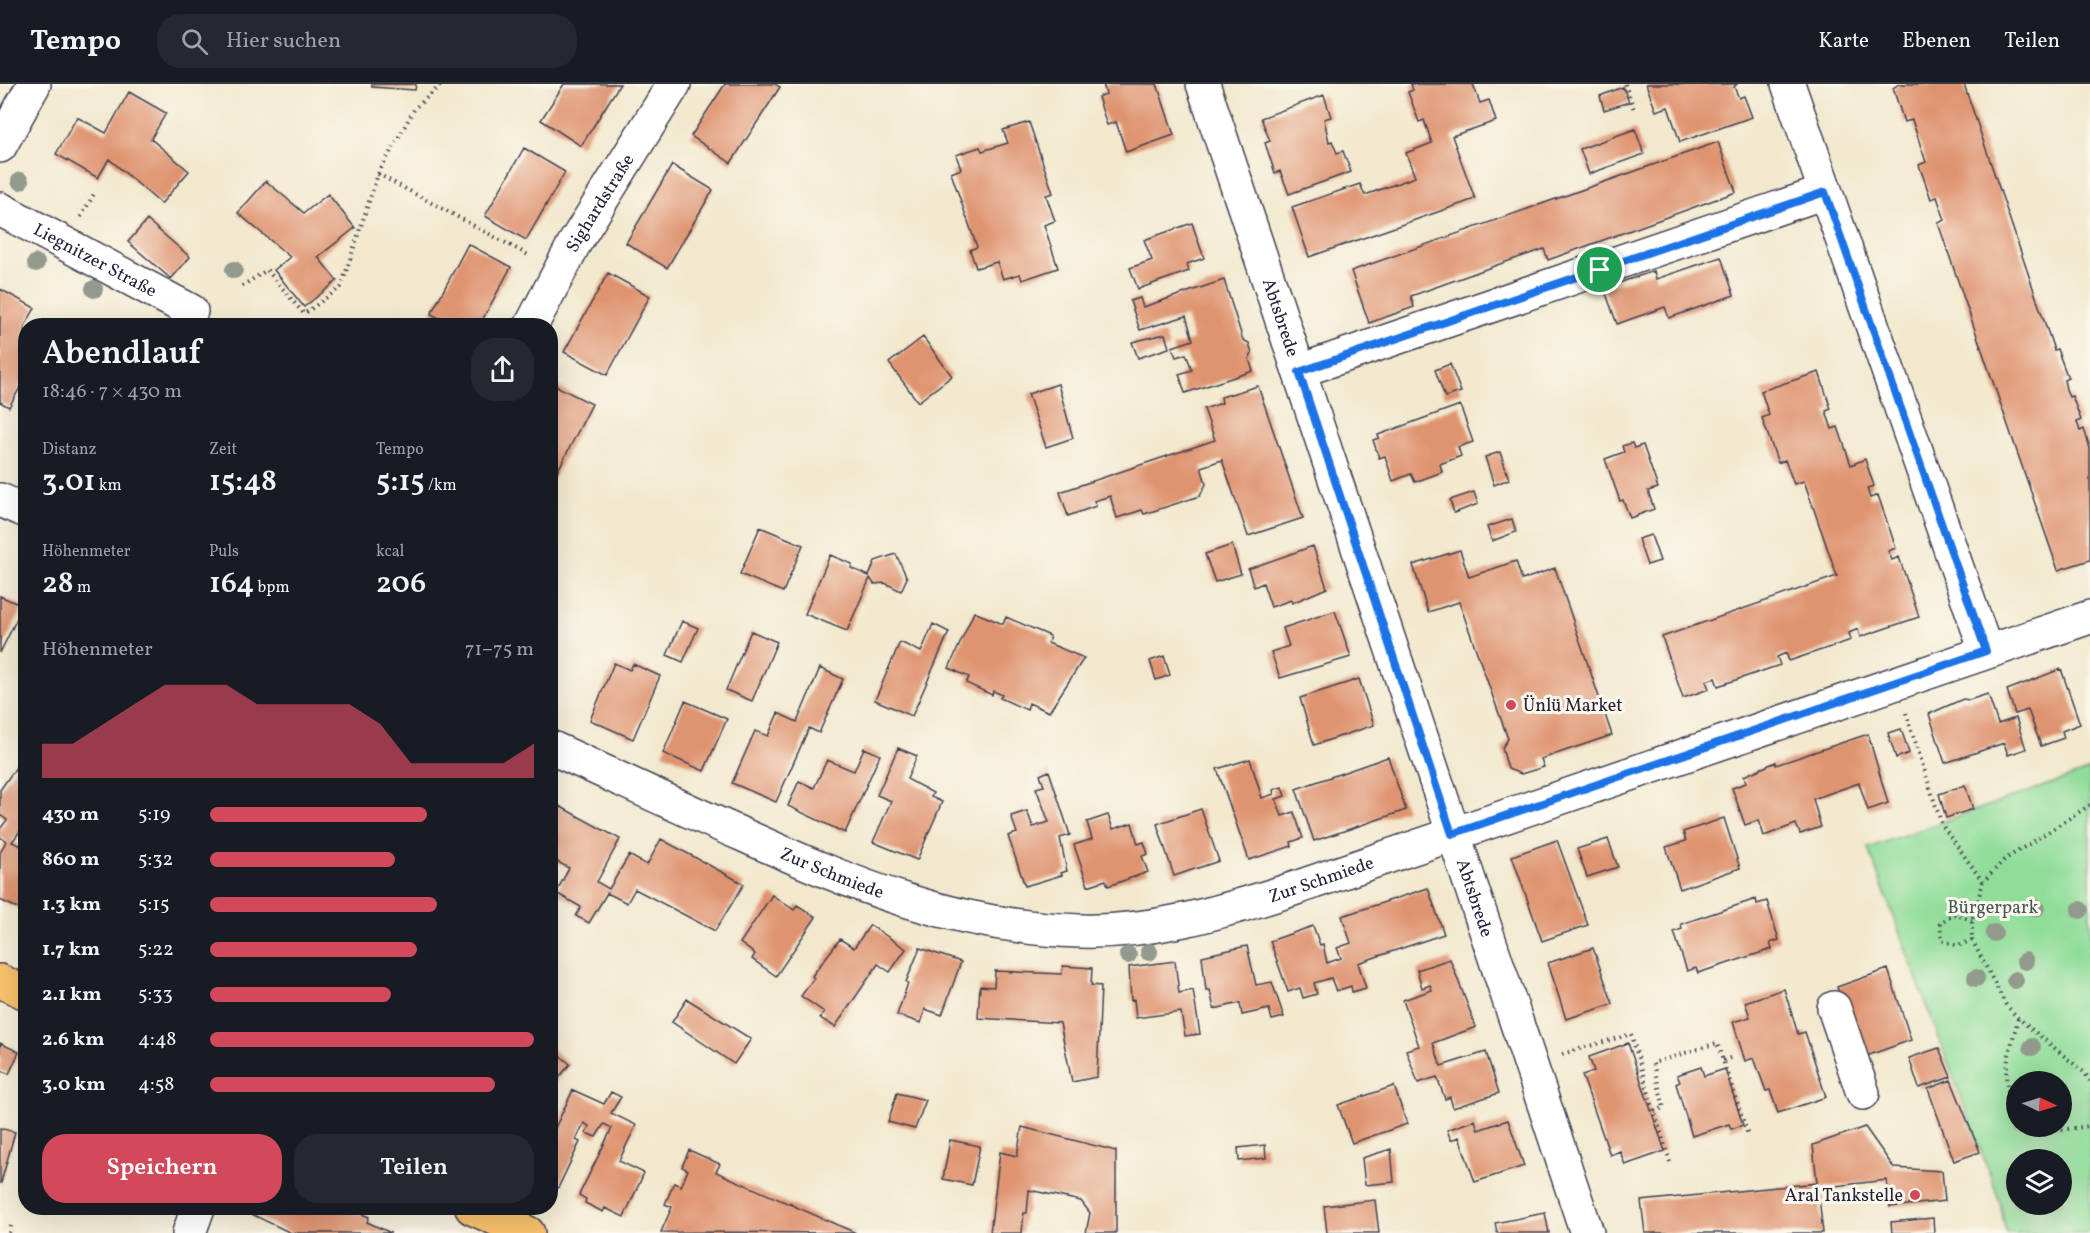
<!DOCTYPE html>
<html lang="de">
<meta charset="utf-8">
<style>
body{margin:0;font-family:Vollkorn,serif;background:#242831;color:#f1f3f6;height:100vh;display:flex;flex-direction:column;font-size:22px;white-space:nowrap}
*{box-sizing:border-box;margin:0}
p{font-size:20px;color:#9ea1a6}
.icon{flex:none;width:33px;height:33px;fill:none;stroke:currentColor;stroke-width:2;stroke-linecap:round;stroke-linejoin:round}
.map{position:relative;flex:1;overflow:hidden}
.details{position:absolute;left:18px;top:234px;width:540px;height:897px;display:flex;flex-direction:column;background:#171b24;border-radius:24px;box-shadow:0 6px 24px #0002}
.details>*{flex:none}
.needle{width:39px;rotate:94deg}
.tools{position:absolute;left:2006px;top:987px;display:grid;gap:12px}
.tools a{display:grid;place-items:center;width:66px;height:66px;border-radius:50%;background:#171b24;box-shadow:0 6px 24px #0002;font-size:30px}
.pin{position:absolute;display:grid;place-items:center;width:51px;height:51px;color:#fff;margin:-26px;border:3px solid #fff;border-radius:50%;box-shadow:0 2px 6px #0007}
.round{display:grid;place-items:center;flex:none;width:63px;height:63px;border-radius:24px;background:#242831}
.headline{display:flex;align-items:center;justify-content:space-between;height:102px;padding:0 24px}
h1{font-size:33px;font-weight:600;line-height:45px}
.metrics{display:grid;grid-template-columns:repeat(3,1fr);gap:9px;height:102px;padding:6px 24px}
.metrics div{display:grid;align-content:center}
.metrics b{font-size:30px;font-weight:600}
.metrics small{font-size:16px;font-weight:400}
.metrics p{font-size:16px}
.chart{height:168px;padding:12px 24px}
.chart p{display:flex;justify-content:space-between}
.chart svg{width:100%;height:108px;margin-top:6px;fill:#d1495b;opacity:.7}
.cta{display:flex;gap:12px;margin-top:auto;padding:12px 24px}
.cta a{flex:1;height:69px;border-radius:24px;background:#d1495b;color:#fff;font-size:24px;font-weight:600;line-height:69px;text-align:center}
.cta a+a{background:#242831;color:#f1f3f6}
ul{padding:0 24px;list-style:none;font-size:20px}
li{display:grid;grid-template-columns:96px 72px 1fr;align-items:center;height:45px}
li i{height:15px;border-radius:8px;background:#d1495b}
header{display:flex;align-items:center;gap:36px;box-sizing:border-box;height:84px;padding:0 30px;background:#171b24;border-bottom:2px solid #363941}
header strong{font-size:28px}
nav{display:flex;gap:33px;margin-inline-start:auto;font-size:21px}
.search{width:420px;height:54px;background:#242831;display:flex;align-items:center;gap:15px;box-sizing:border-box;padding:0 21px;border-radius:24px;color:#9ea1a6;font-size:22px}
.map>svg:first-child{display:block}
</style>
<header>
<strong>Tempo</strong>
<div class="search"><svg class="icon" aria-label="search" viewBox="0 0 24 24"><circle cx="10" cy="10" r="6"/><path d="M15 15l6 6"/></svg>Hier suchen</div>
<nav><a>Karte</a><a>Ebenen</a><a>Teilen</a></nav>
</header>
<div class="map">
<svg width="2090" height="1149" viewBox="0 0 2090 1149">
<rect width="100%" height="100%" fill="#fbf7ec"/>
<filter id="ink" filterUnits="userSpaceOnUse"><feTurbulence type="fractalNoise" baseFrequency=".0167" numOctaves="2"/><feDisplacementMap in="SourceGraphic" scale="12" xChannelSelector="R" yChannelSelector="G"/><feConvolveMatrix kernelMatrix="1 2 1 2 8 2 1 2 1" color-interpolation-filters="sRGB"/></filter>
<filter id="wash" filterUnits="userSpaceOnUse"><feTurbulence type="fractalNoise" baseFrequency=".008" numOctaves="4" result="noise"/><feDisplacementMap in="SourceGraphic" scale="24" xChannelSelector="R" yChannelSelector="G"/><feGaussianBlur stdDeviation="1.35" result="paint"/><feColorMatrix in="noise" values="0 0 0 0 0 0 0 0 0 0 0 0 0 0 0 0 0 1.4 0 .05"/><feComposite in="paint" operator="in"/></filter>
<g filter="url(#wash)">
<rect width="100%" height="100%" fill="#f2e8ce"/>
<path fill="#90dd9a" stroke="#59806a" stroke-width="1.5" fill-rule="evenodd" d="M2090 686V1149H2006L2000 1118 1868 764ZM2016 998H2061V1042H2016ZM2016 1076H2061V1120H2016Z"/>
<g id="blocks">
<path fill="#df9471" d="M372 0H416L415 6 372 3Z
M564 0H620L581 62 541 36Z
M725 0H775L780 3 731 79 691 52Z
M1103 0H1157L1174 51 1126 68 1116 38 1107 41 1098 13 1106 10Z
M1411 0H1473L1480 19 1489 16 1496 37 1452 52 1475 115 1309 173 1292 123 1360 100 1365 111 1415 93 1406 69 1432 59 1424 36 1419 38 1408 8 1413 6Z
M1646 0H1737L1734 3 1739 14 1744 12 1752 33 1680 58 1668 23 1656 27Z
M1899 0H1964L2054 266 2057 265 2068 294 2064 296 2066 305 2069 313 2072 312 2081 336 2077 338 2080 347 2084 345 2090 364V476L2058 486 1938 139 1945 136 1937 113 1931 115 1919 81 1926 78 1912 36 1904 38 1893 4Z
M1623 3 1629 18 1604 26 1600 12Z
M129 8 166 29 151 55 189 87 161 120 109 75 98 94 56 70 77 33 106 49Z
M1324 11 1331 33 1324 35 1329 58 1332 57 1337 69 1343 67 1351 88 1289 110 1280 87 1275 89 1265 59 1270 57 1261 34Z
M1029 38 1053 109 1046 111 1055 137 1044 141 1058 184 1022 196 1020 190 1003 195 997 178 976 184 970 166 977 163 951 89 961 85 956 71 980 63 982 67 1008 59 1003 46Z
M1635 45 1644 70 1589 90 1580 65Z
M1718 58 1736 108 1548 176 1544 165 1497 181 1411 212 1414 223 1369 239 1351 187Z
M524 64 565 88 526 156 485 132Z
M672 81 713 106 667 184 626 159Z
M266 97 304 129 328 110 355 144 318 173 337 197 304 223 274 186 290 173 238 129Z
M147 136 190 173 171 195 128 158Z
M1192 139 1204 174 1187 180 1189 187 1138 205 1130 184 1152 176 1144 156Z
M468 160 511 183 479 242H454L431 230Z
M1721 173 1734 211 1669 234 1665 223 1617 240 1604 204 1654 187 1656 195Z
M608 189 650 212 607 291 564 268Z
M1224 196 1243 256 1249 259 1252 269 1249 275 1253 287 1185 309 1179 290 1192 286 1186 270 1176 273 1172 263 1193 256 1186 232 1140 246 1130 217 1140 214 1143 223Z
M0 205 35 224 25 242 26 293 9 323 0 318Z
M1165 250 1169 264 1138 274 1132 258Z
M923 253 952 292 918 318 889 279Z
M1450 280 1461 308 1445 313 1435 286Z
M1819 288 1831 325 1826 327 1832 345 1838 343 1851 381 1865 375 1874 402 1867 404 1870 414 1878 411 1896 464 1888 467 1892 476 1899 473 1919 533 1860 553 1858 545 1849 549 1851 556 1789 577 1786 569 1777 573 1780 581 1718 602 1715 594 1706 597 1709 605 1683 614 1662 553 1837 492 1804 397 1794 400 1785 376 1778 379 1762 334 1769 331 1761 307Z
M550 299 592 320 550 402Z
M1058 300 1073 354 1046 363 1028 310Z
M1258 302 1303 434 1248 452 1222 376 1201 383 1206 400 1200 412 1144 430 1142 426 1117 434 1110 412 1094 417 1096 422 1068 432 1060 408 1215 356 1204 325 1222 319 1221 313Z
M1460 321 1473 358 1458 363 1461 372 1440 380 1442 388 1415 398 1411 390 1393 397 1385 372 1379 374 1373 356 1379 354 1378 351Z
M1632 359 1634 364 1643 361 1658 404 1648 407 1654 425 1630 434 1623 416 1620 417 1605 375 1624 368 1622 362Z
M1500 368 1509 395 1494 401 1485 373Z
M1474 408 1478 420 1454 429 1450 416Z
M1512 435 1516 448 1492 457 1487 443Z
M760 443 803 461 783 508 740 490Z
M1651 451 1660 477 1647 481 1638 455Z
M1232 461 1241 490 1215 498 1205 470Z
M1313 462 1327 504 1292 519 1291 516 1271 523 1263 499 1254 503 1248 485Z
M1460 466 1469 493 1516 477 1522 496 1555 484 1612 651 1541 675 1544 683 1521 690 1508 685 1502 664 1508 655 1459 518 1428 528 1413 481Z
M896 470 907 494 901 507 885 499 874 500 870 494 847 547 805 530 830 471 852 480 851 484 869 492 875 477Z
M0 512 23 522 0 569Z
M1335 527 1351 573 1280 594 1271 568 1289 562 1283 544Z
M974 528 1003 540 1006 533 1050 552 1048 559 1084 574 1049 628 1029 619 1027 626 1000 614 1002 611 998 609 993 607 992 611 966 599 969 593 949 584Z
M682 537 698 544 683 578 667 571Z
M933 540 949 548 912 632 875 616 900 558 921 568Z
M751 547 777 558 752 617 726 606Z
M1164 572 1170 591 1156 596 1150 577Z
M614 579 630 586 633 580 660 592 633 655 590 636Z
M820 584 843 595 819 649 809 644 776 718 732 699 755 647 768 652 778 629 797 638Z
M2061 585 2080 640 2062 647 2064 654 2041 662 2028 626 2015 630 2007 606Z
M1359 595 1374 641 1314 661 1300 614Z
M1988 610 1998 640 2016 634 2026 665 2008 671 2004 659 1945 679 1929 630 1963 615 1969 616Z
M685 617 727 635 704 687 663 669Z
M1901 645 1909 669 1896 674 1888 649Z
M1868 650 1888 719 1868 726 1859 699 1813 715 1821 743 1800 750 1796 740 1764 752 1759 736 1745 741 1732 704 1746 699 1744 692 1776 678V681Z
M864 664 880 671 845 749 788 722 799 697 814 704 827 676 854 687Z
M898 664 917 672 907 695 933 709 931 713 942 718 917 776 873 758 891 717 877 711Z
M26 669V739L12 758 26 764 24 827 0 816V769L6 757 0 753V745L7 736 0 731V706Z
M1388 673 1406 726 1314 757 1296 705Z
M1250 675 1262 714 1274 710 1273 706 1282 703 1285 712 1276 715 1282 732 1294 728 1303 754 1291 758 1292 762 1249 776 1217 685Z
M1049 687 1070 751 1060 754 1067 787 1061 789 1062 791 1025 802 1008 752 1017 749 1011 732 1027 727 1033 743 1049 738 1036 704 1044 702 1040 691Z
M1965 701 1973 725 1946 734 1939 710Z
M550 717 620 755 597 798 609 805 629 771 647 781 661 755 744 800 715 847 635 805 627 819 607 809 589 839 576 832 581 823 556 809 569 784 550 774Z
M1201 725 1219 777 1174 792 1157 740Z
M1108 731 1113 745 1132 739 1138 760 1144 758 1148 770 1142 772 1148 788 1108 802 1106 796 1088 802 1074 761 1092 755 1087 738Z
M1724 734 1740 784 1680 805 1666 763 1686 757 1683 748Z
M1608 755 1618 783 1587 793 1577 765Z
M1557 756 1588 841 1542 857 1512 772Z
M1428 804 1444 850 1358 879 1366 904 1352 908 1351 902 1336 907 1331 894 1314 899 1317 910 1303 914 1300 904 1288 908 1270 857 1313 842 1320 861 1323 860 1327 879 1341 874 1337 864 1351 859 1342 832Z
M772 811 794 826 797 821 816 833 776 892 752 875 755 870 740 859Z
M1756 815 1757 820 1767 817 1779 856 1770 859 1772 865 1698 889 1696 884 1687 887 1674 848 1682 845 1681 840Z
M870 841 906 865 890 888 878 880 835 943 820 934 824 928 801 912 814 894 812 892 840 855 854 864Z
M1247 862 1256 901 1272 898 1284 933 1272 936 1269 925 1242 931 1240 919 1214 925 1210 906H1206L1202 872Z
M920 864 961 878 942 931 925 925 921 939 897 931 908 899 906 898Z
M1593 864 1613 920 1566 935 1548 879Z
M1450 875 1476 943 1433 959 1441 982 1486 968 1499 1009 1453 1024 1450 1013 1445 1015 1437 993 1418 999 1406 966 1419 962 1403 916 1432 906 1430 901 1422 904 1417 886Z
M1175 877 1179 909 1193 906 1200 950 1185 952 1181 928 1136 934 1134 915 1131 916 1129 883Z
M1063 882 1092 884 1091 901 1101 902 1097 993 1072 998 1060 939 978 934 980 902 994 903 995 887 1062 890Z
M1888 885 1911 956 1861 974 1837 903Z
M1784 905 1798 950 1805 948 1826 1013 1778 1029 1770 1006 1766 1007 1754 974 1745 977 1733 938 1750 933 1745 918Z
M687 915 751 955 734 980 672 938Z
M0 959 19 968 9 990 0 986Z
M1628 959 1665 1067 1625 1081 1620 1067 1610 1071 1582 991 1594 987 1589 973Z
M550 963 570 980 552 1002 550 1001Z
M1939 964 1951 993 1919 1004 1909 974Z
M1701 983 1704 992 1725 985 1743 1041 1731 1045 1729 1040 1692 1052 1676 1000 1680 998 1677 991Z
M1951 996 1980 1068 1954 1077 1928 1005Z
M1394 1002 1407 1040 1352 1059 1338 1021Z
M573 1006 604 1020 611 1008 621 1013 611 1029 636 1041 619 1077 644 1089 624 1133 605 1124 603 1128 585 1119 586 1115 579 1111 612 1044 604 1040 596 1053 586 1049 589 1042 584 1039 576 1056 580 1058 558 1104 550 1101V1044L554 1046Z
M897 1009 926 1016 915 1045 888 1038Z
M1475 1036 1478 1046 1508 1036 1524 1082 1475 1098 1459 1053 1451 1056 1447 1046Z
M1022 1043 1116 1067V1149H1086L1090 1129 1081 1117 1029 1106 1027 1129H1024L1022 1149H990L1000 1068 1017 1072Z
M1865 1043 1894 1084 1942 1087 1945 1117 1890 1123 1887 1096 1818 1104 1823 1149H1645L1641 1117 1817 1099 1813 1061Z
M0 1044 15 1048 1 1099H0Z
M950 1056 980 1062 972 1101 943 1095Z
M1265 1061 1266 1074 1239 1077 1238 1064Z
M1391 1065 1394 1098 1365 1101 1362 1074Z
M689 1066 720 1080 716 1088 856 1149 661 1148 672 1123 665 1120 674 1099 681 1102 688 1086 682 1083Z
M1375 1116 1379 1149H1327L1324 1122Z
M247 1124H348L369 1133 367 1138 391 1149H291L245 1127Z
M1545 1129 1549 1149H1497L1495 1139Z
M1933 1134 1934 1149H1892L1891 1138Z"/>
</g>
</g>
<g filter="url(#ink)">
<use href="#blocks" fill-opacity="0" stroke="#414051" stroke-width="1.5"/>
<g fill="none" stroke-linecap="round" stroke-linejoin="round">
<defs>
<g id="minor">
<path id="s1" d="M1203 0 1587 1149"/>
<path d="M1788 0 1986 567"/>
<path d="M0 62 34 0"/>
<path id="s2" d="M0 125 191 227"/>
<path id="s3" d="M531 242 574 160 674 0"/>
<path d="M1299 287 1825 108"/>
<path d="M0 416 26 427"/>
<path id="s4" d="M550 663C614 692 677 722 741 750 854 801 953 843 1080 847 1149 849 1219 829 1284 808L2090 533"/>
<path d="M1834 924 1863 1009"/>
<path d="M189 1149 198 1124"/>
</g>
<path id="major" d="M0 897 26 909
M472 1124 528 1149"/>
</defs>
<use href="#minor" stroke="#414051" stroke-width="36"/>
<use href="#major" stroke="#414051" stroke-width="36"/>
<path stroke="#414051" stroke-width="4" stroke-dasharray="1.5 4.5" stroke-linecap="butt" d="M1625 0 1635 28
M378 90 530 172
M81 133 94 110
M242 202 267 186 304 230 341 203 378 90 415 24 442 0
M1906 629 1942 741 1983 798
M2090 721 2004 776 1983 798 1972 836V856L2006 921 2018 934 2085 989 2090 997
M1972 856 1958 862 1942 856 1940 839 1953 830 1972 836
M1562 970 1631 950 1654 1027
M1723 976 1733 973
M2016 1023C1996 998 2012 963 2018 934
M2038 1042 2059 1046 2090 1042
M1670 1078 1654 1027 1664 1024 1653 979 1717 959 1748 1051
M790 1120 793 1116
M9 1149 11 1142"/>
<use href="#minor" stroke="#fff" stroke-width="33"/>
<use href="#major" stroke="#f7c06c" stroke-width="33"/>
</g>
<g fill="#929a8d">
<circle cx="20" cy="97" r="9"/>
<circle cx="36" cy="179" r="9"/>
<circle cx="234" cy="186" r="9"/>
<circle cx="94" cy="205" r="9"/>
<circle cx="2036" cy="824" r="9"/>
<circle cx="2080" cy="826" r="9"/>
<circle cx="1994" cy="849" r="9"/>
<circle cx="1149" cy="868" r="9"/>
<circle cx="1128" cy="871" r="9"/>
<circle cx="2025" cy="877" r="9"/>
<circle cx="1976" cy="894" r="9"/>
<circle cx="2015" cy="896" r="9"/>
<circle cx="2032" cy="963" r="9"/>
</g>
</g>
<g fill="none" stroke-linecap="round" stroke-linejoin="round" filter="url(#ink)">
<defs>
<path id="route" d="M1825 108 1986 567 1452 750 1299 288Z"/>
</defs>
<use href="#route" stroke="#fff" stroke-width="12"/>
<use href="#route" stroke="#1a73e8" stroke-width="8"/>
</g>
<g fill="#d1495b" stroke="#fbf7ec" stroke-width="2">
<circle cx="1511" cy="621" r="6"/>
<circle cx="1915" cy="1111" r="6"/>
</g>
<g text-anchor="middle" stroke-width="6" stroke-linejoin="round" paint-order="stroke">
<g font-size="18" fill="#22223b" stroke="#fbf7ec">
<text dy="6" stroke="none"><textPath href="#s3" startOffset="141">Sighardstraße</textPath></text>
<text dy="6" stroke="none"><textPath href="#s2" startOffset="108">Liegnitzer Straße</textPath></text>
<text dy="6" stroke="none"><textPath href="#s1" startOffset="246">Abtsbrede</textPath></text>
<text dy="6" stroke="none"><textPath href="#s4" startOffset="309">Zur Schmiede</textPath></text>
<text dy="6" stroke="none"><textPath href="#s4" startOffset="813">Zur Schmiede</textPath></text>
<text dy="6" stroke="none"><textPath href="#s1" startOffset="858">Abtsbrede</textPath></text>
</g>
<g font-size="18" fill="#22223b" stroke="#fbf7ec" text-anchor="start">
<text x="1523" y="627">Ünlü Market</text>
<text x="1903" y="1117" text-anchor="end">Aral Tankstelle</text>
</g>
<g font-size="18" fill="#435a58" stroke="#fbf7ec">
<text x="1993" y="829">Bürgerpark</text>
</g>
</g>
</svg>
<div class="tools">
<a><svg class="needle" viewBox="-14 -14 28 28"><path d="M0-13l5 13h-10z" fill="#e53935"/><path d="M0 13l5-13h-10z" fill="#9ea1a6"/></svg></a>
<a><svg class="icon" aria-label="layers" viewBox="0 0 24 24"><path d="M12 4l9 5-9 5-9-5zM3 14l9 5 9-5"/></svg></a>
</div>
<div class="pin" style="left:1600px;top:186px;background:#1e9e55"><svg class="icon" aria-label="arrive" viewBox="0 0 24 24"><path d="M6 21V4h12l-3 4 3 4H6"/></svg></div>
<section class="details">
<div class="headline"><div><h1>Abendlauf</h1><p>18:46 · 7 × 430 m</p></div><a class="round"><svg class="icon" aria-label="share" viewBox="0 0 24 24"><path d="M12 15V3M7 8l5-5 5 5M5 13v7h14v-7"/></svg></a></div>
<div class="metrics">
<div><p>Distanz</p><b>3.01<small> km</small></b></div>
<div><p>Zeit</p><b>15:48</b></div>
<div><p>Tempo</p><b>5:15<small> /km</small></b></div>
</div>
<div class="metrics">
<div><p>Höhenmeter</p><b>28<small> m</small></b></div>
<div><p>Puls</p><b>164<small> bpm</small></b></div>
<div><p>kcal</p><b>206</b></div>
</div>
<div class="chart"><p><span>Höhenmeter</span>71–75 m</p>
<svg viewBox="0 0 160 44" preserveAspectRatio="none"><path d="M0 44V30L10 30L20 22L30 14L40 6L50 6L60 6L70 14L80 14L90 14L100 14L110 22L120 38L130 38L140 38L150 38L160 30V44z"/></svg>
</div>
<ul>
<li><b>430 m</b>5:19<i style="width:67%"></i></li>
<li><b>860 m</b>5:32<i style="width:57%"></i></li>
<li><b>1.3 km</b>5:15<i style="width:70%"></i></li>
<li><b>1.7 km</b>5:22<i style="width:64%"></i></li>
<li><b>2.1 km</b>5:33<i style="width:56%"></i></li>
<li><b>2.6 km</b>4:48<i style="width:100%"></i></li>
<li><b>3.0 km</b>4:58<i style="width:88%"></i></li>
</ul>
<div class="cta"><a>Speichern</a><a>Teilen</a></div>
</section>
</div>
